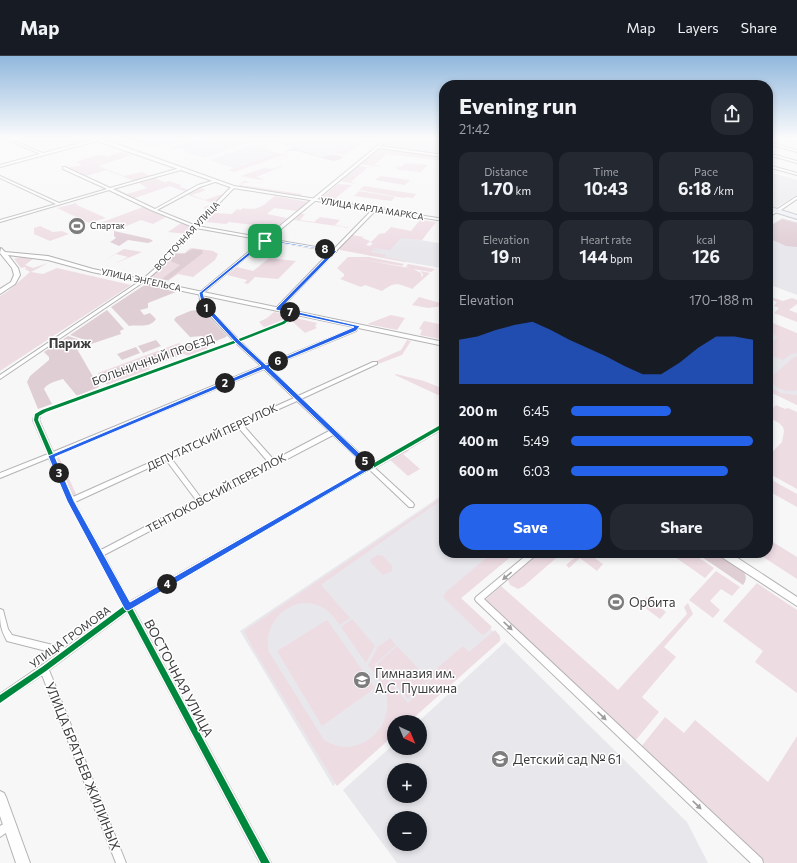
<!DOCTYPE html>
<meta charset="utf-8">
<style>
body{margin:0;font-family:Commissioner,sans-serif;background:#242831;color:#f1f3f6;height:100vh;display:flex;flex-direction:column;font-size:15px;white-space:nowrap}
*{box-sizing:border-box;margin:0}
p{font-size:13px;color:#9ea1a6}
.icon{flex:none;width:22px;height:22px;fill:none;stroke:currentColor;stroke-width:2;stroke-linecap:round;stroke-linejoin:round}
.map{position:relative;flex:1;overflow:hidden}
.side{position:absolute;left:439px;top:24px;width:334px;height:478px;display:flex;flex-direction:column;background:#171b24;border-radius:16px;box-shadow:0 2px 6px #0003}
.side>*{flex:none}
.needle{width:26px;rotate:136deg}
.tools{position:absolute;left:387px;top:659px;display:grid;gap:8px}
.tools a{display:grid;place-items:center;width:40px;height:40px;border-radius:50%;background:#171b24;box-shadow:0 2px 6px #0003;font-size:20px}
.pin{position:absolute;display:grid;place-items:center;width:34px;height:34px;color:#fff;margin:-17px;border-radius:8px;box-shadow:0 2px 6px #0006}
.km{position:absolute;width:20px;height:20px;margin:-10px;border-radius:50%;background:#222;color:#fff;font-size:11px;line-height:20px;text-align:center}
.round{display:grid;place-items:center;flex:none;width:42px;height:42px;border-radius:16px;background:#242831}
.head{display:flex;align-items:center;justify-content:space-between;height:68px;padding:0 20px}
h1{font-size:22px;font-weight:700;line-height:30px}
.stats{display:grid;grid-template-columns:repeat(3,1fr);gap:6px;height:68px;padding:4px 20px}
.stats div{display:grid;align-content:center;border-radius:10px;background:#242831;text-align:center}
.stats b{font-size:17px;font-weight:700}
.stats small{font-size:11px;font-weight:400}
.stats p{font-size:11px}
.chart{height:112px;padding:8px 20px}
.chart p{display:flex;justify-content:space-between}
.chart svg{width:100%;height:72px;margin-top:4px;fill:#2563eb;opacity:.7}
.cta{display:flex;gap:8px;margin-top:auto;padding:8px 20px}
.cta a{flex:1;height:46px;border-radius:16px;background:#2563eb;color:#fff;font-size:16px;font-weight:700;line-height:46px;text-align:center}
.cta a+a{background:#242831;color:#f1f3f6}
ul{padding:0 20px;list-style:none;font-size:13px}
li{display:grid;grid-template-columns:64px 48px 1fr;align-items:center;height:30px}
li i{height:10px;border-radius:5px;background:#2563eb}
header{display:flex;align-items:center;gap:24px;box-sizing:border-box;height:56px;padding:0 20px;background:#171b24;border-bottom:1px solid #363941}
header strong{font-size:19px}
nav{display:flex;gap:22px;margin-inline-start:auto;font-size:14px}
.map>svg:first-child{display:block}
</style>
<header>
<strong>Map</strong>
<nav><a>Map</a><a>Layers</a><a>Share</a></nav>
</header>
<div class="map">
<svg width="797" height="807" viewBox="0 0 797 807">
<rect width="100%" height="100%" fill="#f7f7f8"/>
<path fill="#e8e7ec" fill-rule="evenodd" d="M218 82H230L247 87 204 102 180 94Z
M301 82H331L354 88 323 101 282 89Z
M392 82H444V99L382 91Z
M253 89 278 97 234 112 209 104Z
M768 116 797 124V139L777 151 768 150Z
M782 162 797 166V239L768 228V171Z
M385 178 444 188V208L441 212 366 199Z
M768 269 797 281V349L768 335Z
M444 438V497H515L460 543 501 583 406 666H394V676L333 730 240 575Z
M505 586 687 766 708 807H397L343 734 394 688V692H420V666H418ZM394 714H420V740H394ZM394 762H420V788H394Z"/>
<path fill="#eedce3" d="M134 82H154L159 85C160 85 176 85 177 85 165 89 153 92 141 88L143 87 135 84H129Z
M204 82H218C200 88 187 94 169 92Z
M331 82H340L360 88 345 99 333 97 354 88Z
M380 93 444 101V105L387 98 374 109 380 110 379 111 361 108Z
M121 96 131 99 98 110 124 120 142 116 151 120 134 125 106 114 86 120 67 112 82 109 76 106 97 99 108 100Z
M278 97 289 101H287L282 99 234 116 229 114Z
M406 107 428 109 421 116 392 113H397L398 111H395L396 110 401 111Z
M281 110H283L256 121 263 123 261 124 241 120 264 112 272 113Z
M358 110 375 112 368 111 351 126 356 128 341 125Z
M380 120 410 124 405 129 375 124Z
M155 122 164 126 169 125 181 129 180 131 190 134 186 136 170 130 135 142 116 135 118 134 127 138 147 132 139 127Z
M244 125 250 126 244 127 240 129 302 138 301 140 311 142 237 130H240L239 129Z
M338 128 352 129 337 141 336 143 338 144 391 152 390 153 321 142Z
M364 130 416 138 413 142 405 141 404 142 359 134Z
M201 132 206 134 192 139 205 144 219 139H223L208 154 203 152 213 147 188 139Z
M359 135 395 141 391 145 354 140Z
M275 140 309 146 297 155 274 152 267 158 287 162 272 175 252 172 253 169 229 166 226 168 205 166 213 157 232 158 237 153 241 154 243 152C259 155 262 150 275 140Z
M76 147 77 149 106 162 89 167 57 152Z
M143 151 166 161 153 168 141 164 114 175 97 168Z
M301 158H305L300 164 314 166 320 161 340 164 335 169 351 172 294 164Z
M420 164 436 166 422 184 401 182 390 194 374 192 373 193 384 195 372 194 371 196 386 199 385 201 406 205 405 206 340 194V191L352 179 364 181 362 182 370 185 366 189 370 190 373 187H370L379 178 385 177 391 171 411 175Z
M181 167 191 171 186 178 168 176Z
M40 170 53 176 62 175 69 178 50 185 34 178V172Z
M178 192 175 197H185L189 193 192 192 213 195 218 198 215 204 193 221 178 218 168 225 150 222 166 206Z
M124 193 142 196 114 208 128 201 116 198 103 205Z
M20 201 33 203 25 209 33 212 48 207 31 216 43 218 57 212 131 229 0 315V240L8 235 30 216 25 213 26 211 21 212 14 203Z
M348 201H369L404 208 402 210 359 203 409 212 406 211 408 208 435 213 431 216 413 213 421 217 422 222 423 218 420 215 430 217 412 233C397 227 395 226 382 235L365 229 361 231 340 223 344 220V218L337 212Z
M269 202 296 205 278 223 255 221 248 228 244 227 247 224 227 219 237 211 253 215Z
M768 240 783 245 792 242 797 244V248L789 254 797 257V266L774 257 779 252 774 250 777 246 768 242Z
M419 241 444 248V250L428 252 412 249Z
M274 256 291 260 283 265 265 272 259 266 267 262Z
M391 259 405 262 397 274 367 268Z
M296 262 317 267 315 270 317 272 305 277 292 265 289 267Z
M424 265 444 269V276L440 283 420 279 422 274 419 273Z
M768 265 797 277V297L791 298 783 304 768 298V289L778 281 768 276Z
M201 284 209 292 188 300 184 298 149 311 150 314 108 329 104 327 98 317 179 287 183 291Z
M407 284 411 285 402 299 378 308 374 306 401 294Z
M797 300V334C788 337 774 333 770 324L771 321 793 302Z
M396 318 424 325 444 333V339L440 337 438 339 395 319Z
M768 330 781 337 797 339V349L768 335Z
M776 349 785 353 788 352 797 356V433L768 417V400L782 386 784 375 783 371 779 367 768 361V356Z
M407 393 409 395 403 398 420 413 408 420 389 403Z
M59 401 77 440 74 441H72L56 403Z
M768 422 797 438V451L772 437 768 441Z
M444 440V442L322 528V530L350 562 340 569C335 563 330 555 322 551 293 536 261 566 269 596L324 684C356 705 395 674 386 638 383 627 375 618 368 609L378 591 390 582 396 589 374 609 408 647 431 624 428 620 463 590 469 596 495 574 500 580V585L409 666H394V679L337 730 253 592 244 575Z
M768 483 797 501V523L757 497H768Z
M492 497H515L461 542 492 571 484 579 481 578 443 541 446 536Z
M538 497H562L524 530 518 533 510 529 508 524 509 522Z
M580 497H588L603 508 597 515 580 502 569 512 566 509Z
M669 497H692L714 512 705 522Z
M377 499 383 500 392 510V515L383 519 372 508 370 504Z
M716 515 740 531 732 540 721 533 710 545 720 554 713 562 689 544Z
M757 527 797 554V637L755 606 763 595 723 565Z
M501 530 618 634 687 558 684 551 688 547 693 558 664 591 676 601 642 641 659 656 635 685 485 544Z
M647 541 666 556 660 563 640 548Z
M352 563 375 590 366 607 341 571Z
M327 564 375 632 322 670 277 595Z
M397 590 429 624 408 643 377 608Z
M665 661 684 677 695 664 768 726 797 680V807H765L641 691Z"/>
<path fill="#e0ced5" d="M293 92 322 101 332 98 343 101 339 104 333 105 297 95H284Z
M782 163 797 167V191L786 190 768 182V171Z
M114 175 150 183 153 185 148 187 128 184 119 190 110 186 116 182 114 180Z
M193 193 202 194 203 197 168 224 162 223 180 209 168 204 173 198H184Z
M146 228 176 236 148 247V252L140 254 144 259 150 257 156 263C149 273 139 268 129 270L111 251Z
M202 253 227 280 226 281 211 287 202 280 190 281 174 264 176 261 190 255Z
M107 254 124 273 120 275 121 278 91 288 88 285 70 279Z
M68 280 87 286 89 289 77 293 99 331 77 340 63 323C57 325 47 327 44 333L52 348 38 353 27 326 30 320 49 304V301L44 296Z
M156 284 161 290 143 297 138 290Z
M194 288H196L198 290 112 323H105L102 319 105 316 163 295 177 294Z
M136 291 140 297 122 304 117 298Z
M696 497H715L744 516C747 521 746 525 743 529Z"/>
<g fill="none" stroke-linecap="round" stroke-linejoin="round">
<defs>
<path id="minor" d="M3 82H7L45 98 43 99Z
M387 82H390L380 90 444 99V101L379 92 269 183 333 194 374 152 377 153 337 194 336 196H335L279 254H275V253L331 195 267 184 203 237 205 249 238 283 281 266 295 256H299V258L285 268 240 285 265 309 352 273 355 269H359V270L356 275 268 311 298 340 373 306H377V308L301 343 371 408 444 367V372L375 412 413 447 414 449 413 451H409L370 414 133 552 271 807H260L127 556 49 614 126 807H116L42 619 0 647V638L58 598 7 585C0 572 0 567 0 553L3 554 8 573 12 579 65 592 124 550 68 445 49 402 0 422V417L48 398 33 364 35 358 42 354 234 285 201 250 199 237 263 184 196 172 170 200 163 210 145 225 0 323V319L143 223 160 208 167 198 193 171 151 154 109 134 0 166V164L56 148 0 122V120L59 147 107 133 63 113V111H65L110 132 180 112 181 114 113 133 155 153 198 129 215 124V126L200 131 157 154 194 169 232 130H234V132L197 170 265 182ZM236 287 261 310 53 396 39 364 40 360 46 356ZM264 313 294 342 73 441 54 400ZM297 345 329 375 274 404 243 369ZM238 371 269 407 201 442 171 402ZM333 379 367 411 129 546 104 499ZM166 404 196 444 101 494 75 446Z
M768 86 797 94V96L768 88Z
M768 97 797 105V107L768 99Z
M768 109 797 117V119L768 111Z
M796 141H797V143L778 156H776V154Z
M529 497H537L536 499 484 543 762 803 763 807H751L476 545 475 543 476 541Z
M10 764 13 766 15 769 13 772 0 781V770Z"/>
<path id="tertiary" d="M91 82H100L234 130 444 163V165L233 132 97 85 0 111V109L94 83Z
M775 154 779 155 768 161V158Z
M1 192 5 196 48 200 93 213 444 286V290L92 216 48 204 8 199 18 212 20 219 15 228 0 238V233L11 226 14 219 12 212 0 197Z
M718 497H730L797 541V550L720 500Z
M0 735 4 737 6 741 30 807H16L0 760Z"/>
<path id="primary" d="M768 150 797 159V163L768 154Z"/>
</defs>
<use href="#minor" stroke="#b3b3b4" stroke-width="2"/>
<use href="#tertiary" stroke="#b3b3b4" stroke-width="2"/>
<use href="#primary" stroke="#bdbec8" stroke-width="2"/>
<use href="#minor" fill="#fefefe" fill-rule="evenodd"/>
<use href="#tertiary" fill="#fefefe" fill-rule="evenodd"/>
<use href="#primary" fill="#eff1f5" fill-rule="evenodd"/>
<defs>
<path id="cycleway" d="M296 256H297L299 257 284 268 238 286 46 356 39 360 38 364 74 445 129 547 444 367V371L132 552 270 807H261L127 555 46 615 0 647V639L42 611 124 550 68 445 34 364 35 358 42 354 236 284 282 266Z"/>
</defs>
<use href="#cycleway" stroke="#fff" stroke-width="3"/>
<use href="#cycleway" fill="#00873e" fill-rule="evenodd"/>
</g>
<defs><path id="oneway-solid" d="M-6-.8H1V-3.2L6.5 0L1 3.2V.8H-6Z"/></defs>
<g fill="#9d9d9e">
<use href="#oneway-solid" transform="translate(507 520) rotate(140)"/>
<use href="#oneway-solid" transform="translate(508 570) rotate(43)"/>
<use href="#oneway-solid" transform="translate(602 660) rotate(43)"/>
<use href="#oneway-solid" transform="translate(697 749) rotate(44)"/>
</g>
<linearGradient id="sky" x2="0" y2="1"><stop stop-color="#91b8dd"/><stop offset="0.42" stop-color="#fbfbfc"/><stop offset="1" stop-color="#fbfbfc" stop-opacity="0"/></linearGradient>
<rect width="797" height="195" fill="url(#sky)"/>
<path fill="#2563eb" stroke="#fff" fill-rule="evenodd" d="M265 183 337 195 281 252 360 270 356 275 269 311 374 411 128 555 125 554 67 445 48 400 261 310 235 286 202 250 199 237ZM267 185 332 195 276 252V254L354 271 266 309 239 284 206 248 203 237ZM264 313 366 411 130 546 74 445 55 401Z"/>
<defs>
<symbol id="stadium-disc" viewBox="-11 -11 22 22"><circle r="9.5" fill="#7d7d7e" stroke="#fff"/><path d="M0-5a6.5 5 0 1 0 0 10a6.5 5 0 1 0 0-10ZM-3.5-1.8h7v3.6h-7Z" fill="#fff"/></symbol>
<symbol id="school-disc" viewBox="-11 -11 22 22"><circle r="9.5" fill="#7d7d7e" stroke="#fff"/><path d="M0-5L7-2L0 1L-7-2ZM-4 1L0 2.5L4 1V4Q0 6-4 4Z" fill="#fff"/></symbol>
</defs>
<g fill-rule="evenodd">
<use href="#stadium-disc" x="67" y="160" width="20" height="20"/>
<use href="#stadium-disc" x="606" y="536" width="20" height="20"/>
<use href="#school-disc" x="352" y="614" width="20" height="20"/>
<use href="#school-disc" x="490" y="693" width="20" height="20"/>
</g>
<g text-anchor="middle" stroke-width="3" stroke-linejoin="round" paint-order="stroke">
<g font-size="9" fill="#3c3c3d" stroke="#fff">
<text transform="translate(372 153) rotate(9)" y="3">УЛИЦА КАРЛА МАРКСА</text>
<text transform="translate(187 180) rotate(-47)" y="3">ВОСТОЧНАЯ УЛИЦА</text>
<text transform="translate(141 224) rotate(12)" y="3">УЛИЦА ЭНГЕЛЬСА</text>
</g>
<g font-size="9" fill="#3c3c3d" stroke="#fff" text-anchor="start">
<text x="90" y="173">Спартак</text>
</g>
<g font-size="11" fill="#3c3c3d" stroke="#fff">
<text transform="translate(153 304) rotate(-20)" y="4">БОЛЬНИЧНЫЙ ПРОЕЗД</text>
<text transform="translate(212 381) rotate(-25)" y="4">ДЕПУТАТСКИЙ ПЕРЕУЛОК</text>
<text transform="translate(216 437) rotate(-28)" y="4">ТЕНТЮКОВСКИЙ ПЕРЕУЛОК</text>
<text transform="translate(70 581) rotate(-36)" y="4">УЛИЦА ГРОМОВА</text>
</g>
<g font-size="13" font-weight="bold" fill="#3c3c3d" stroke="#fff">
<text x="70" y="292">Париж</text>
</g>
<g font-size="13" fill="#3c3c3d" stroke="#fff" text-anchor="start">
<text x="629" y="551">Орбита</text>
<text x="375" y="622">Гимназия им.<tspan x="375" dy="15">А.С. Пушкина</tspan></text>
<text x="513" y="708">Детский сад № 61</text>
</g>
<g font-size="13" fill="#3c3c3d" stroke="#fff">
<text transform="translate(179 622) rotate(62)" y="5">ВОСТОЧНАЯ УЛИЦА</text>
<text transform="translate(83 710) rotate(68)" y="5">УЛИЦА БРАТЬЕВ ЖИЛИНЫХ</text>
</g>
</g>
</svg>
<div class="tools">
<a><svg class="needle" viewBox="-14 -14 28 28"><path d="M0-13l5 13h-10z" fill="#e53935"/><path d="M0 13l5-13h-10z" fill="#9ea1a6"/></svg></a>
<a>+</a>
<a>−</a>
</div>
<div class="pin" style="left:265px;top:185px;background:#1e9e55"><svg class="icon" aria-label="arrive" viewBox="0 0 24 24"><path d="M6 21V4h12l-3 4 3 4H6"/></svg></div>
<b class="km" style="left:206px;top:252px">1</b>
<b class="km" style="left:225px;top:327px">2</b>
<b class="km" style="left:59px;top:417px">3</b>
<b class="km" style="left:167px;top:528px">4</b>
<b class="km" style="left:365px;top:405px">5</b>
<b class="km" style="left:278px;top:305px">6</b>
<b class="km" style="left:290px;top:256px">7</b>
<b class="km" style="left:325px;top:193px">8</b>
<section class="side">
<div class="head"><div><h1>Evening run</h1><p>21:42</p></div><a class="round"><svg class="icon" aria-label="share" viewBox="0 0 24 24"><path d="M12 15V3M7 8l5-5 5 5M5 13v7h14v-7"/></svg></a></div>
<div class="stats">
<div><p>Distance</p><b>1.70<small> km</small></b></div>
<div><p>Time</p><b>10:43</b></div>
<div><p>Pace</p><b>6:18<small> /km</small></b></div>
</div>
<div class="stats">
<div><p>Elevation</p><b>19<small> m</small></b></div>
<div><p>Heart rate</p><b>144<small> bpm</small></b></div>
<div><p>kcal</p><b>126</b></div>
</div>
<div class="chart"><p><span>Elevation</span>170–188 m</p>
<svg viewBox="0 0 160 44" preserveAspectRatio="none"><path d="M0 44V17L10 15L20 11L30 8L40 6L50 11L60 17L70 22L80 27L90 33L100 38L110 38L120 31L130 22L140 15L150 15L160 17V44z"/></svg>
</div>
<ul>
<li><b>200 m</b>6:45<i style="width:55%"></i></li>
<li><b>400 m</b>5:49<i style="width:100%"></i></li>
<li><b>600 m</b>6:03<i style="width:86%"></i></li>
</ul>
<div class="cta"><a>Save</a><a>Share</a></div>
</section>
</div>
